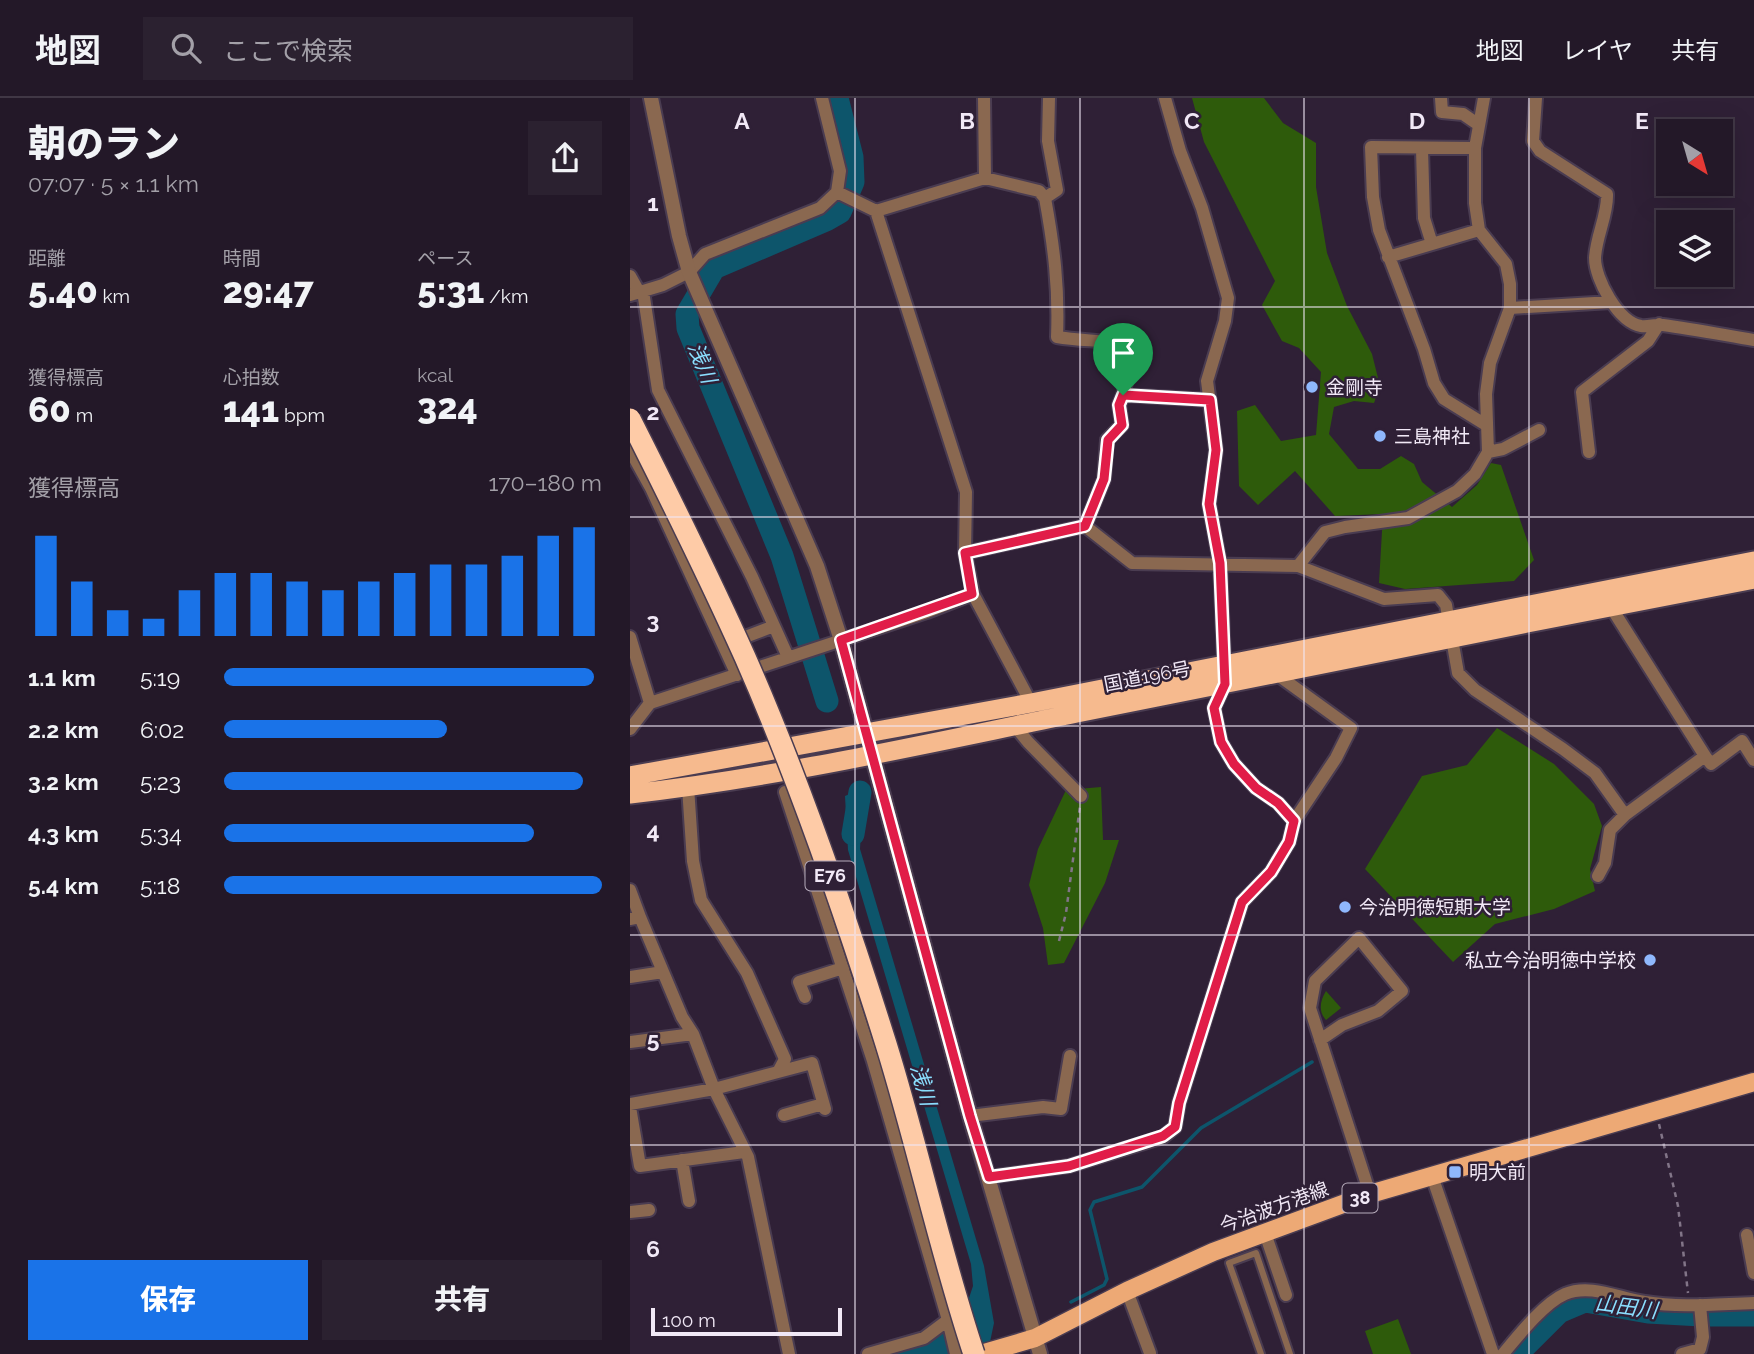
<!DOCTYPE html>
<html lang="ja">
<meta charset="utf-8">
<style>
body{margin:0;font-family:Raleway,"Noto Sans JP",sans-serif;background:#2b2130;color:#f1f3f6;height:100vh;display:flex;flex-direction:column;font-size:26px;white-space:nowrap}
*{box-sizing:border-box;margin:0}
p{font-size:23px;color:#a3a0a8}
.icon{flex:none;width:38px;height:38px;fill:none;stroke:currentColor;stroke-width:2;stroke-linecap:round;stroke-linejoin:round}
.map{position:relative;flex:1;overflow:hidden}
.side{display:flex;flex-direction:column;background:#231828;width:630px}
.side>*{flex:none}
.needle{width:46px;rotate:143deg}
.controls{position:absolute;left:1026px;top:21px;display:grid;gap:14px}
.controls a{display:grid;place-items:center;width:77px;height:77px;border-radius:0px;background:#231828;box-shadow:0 7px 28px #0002,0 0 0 2px #403745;font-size:35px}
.scale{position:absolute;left:21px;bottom:18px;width:191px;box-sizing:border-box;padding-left:7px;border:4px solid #f1e8f6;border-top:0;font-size:19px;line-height:24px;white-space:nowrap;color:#f1e8f6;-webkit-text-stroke:5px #2f2036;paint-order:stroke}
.pin{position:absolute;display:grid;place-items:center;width:60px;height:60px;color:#fff;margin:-72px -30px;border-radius:50% 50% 50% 0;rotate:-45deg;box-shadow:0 0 7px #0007}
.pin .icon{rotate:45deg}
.round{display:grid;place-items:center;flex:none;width:74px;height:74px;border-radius:0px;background:#2b2130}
.head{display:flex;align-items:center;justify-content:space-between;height:119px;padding:0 28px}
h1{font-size:38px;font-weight:800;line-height:52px}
.figures{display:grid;grid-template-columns:repeat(3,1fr);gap:10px;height:119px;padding:7px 28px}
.figures div{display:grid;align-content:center}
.figures b{font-size:35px;font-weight:800}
.figures small{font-size:19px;font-weight:400}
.figures p{font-size:19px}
.chart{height:196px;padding:14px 28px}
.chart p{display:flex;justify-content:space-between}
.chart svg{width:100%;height:126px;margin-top:7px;stroke:#1a73e8;stroke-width:6}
.button{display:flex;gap:14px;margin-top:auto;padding:14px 28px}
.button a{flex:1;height:80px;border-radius:0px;background:#1a73e8;color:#fff;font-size:28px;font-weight:800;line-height:80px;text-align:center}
.button a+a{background:#2b2130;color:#f1f3f6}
ul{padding:0 28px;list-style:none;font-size:23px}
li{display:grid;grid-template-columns:112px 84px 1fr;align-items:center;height:52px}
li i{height:18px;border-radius:9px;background:#1a73e8}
header{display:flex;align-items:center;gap:42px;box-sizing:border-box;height:98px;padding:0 35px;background:#231828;border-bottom:2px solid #403745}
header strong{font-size:33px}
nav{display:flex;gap:38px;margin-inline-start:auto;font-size:24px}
.search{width:490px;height:63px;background:#2b2130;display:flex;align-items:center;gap:18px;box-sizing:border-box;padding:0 24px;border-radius:0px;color:#a3a0a8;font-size:26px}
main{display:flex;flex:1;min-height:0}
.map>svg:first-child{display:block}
</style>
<header>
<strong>地図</strong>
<div class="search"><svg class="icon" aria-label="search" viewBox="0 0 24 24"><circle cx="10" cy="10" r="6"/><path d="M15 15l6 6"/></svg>ここで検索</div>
<nav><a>地図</a><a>レイヤ</a><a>共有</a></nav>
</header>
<main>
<section class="side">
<div class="head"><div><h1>朝のラン</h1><p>07:07 · 5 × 1.1 km</p></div><a class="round"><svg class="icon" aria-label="share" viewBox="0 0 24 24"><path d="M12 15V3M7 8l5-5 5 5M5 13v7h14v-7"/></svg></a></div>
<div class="figures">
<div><p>距離</p><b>5.40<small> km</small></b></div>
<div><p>時間</p><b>29:47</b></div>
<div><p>ペース</p><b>5:31<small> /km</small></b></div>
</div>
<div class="figures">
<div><p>獲得標高</p><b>60<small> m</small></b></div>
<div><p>心拍数</p><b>141<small> bpm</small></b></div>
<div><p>kcal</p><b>324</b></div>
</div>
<div class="chart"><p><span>獲得標高</span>170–180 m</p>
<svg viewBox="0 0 160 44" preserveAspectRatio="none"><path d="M5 44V9M15 44V25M25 44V35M35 44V38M45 44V28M55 44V22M65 44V22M75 44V25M85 44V28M95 44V25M105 44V22M115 44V19M125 44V19M135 44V16M145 44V9M155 44V6"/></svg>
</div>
<ul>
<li><b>1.1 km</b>5:19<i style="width:98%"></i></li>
<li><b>2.2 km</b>6:02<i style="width:59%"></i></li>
<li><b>3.2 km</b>5:23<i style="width:95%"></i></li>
<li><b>4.3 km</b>5:34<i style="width:82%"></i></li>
<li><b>5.4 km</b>5:18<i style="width:100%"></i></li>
</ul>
<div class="button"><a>保存</a><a>共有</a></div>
</section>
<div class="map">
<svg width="1124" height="1256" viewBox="0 0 1124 1256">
<rect width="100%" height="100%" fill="#2f2036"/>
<path fill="#2e5b0b" d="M562 0H634L653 25 686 45V89L697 155 717 208 742 256 750 288 744 305 724 303 704 309 699 336 728 371H750L771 358 784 366 792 384 822 409 847 387 861 365 871 367 904 462 884 483 775 491 749 485 753 416 705 418 665 373 628 407 609 388 607 313 625 307 651 343 686 337 691 274 669 250 652 243 632 207 645 183 574 44Z
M867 630 924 666 964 706 972 728 960 771 965 793 924 811 865 826 823 864 735 771 792 678 837 667Z
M471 689 473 742H489L475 785 434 865 418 867 413 830 399 787 408 751 436 692Z
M696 893 711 910 696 922C688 913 690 903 696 893Z
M768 1221 781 1256H743L735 1233Z"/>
<path fill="#0d556b" d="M222 695 232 717 230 751 354 1168 364 1225 360 1244 320 1256H255L336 1209 343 1188 341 1166 218 752 215 698Z"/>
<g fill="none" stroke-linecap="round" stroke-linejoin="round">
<path stroke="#0d556b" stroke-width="3.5" d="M441 1204 474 1187 477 1181 460 1112 464 1104 512 1089 571 1030 682 964"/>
<path stroke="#0d556b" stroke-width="23" d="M197 603 152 458 58 230 57 216 84 170 196 122 210 114 223 84 222 59 207 0
M223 736 230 694
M887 1256 929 1214 955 1203 1018 1214 1071 1217H1124"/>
<defs>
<path id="service" d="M631 1256 599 1165 626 1155 660 1256"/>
<path id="minor" d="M354 0 355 80
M811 0 812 14 833 16 849 27
M854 0 845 50V105L849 132 876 166 880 186V210L860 265 856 296 858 354 873 351 909 332
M906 0 903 43 910 53 977 96C978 117 966 138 965 160 965 181 988 224 1011 228 1018 229 1026 226 1033 227 1063 231 1094 237 1124 242
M845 50 741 49 743 99 749 132 794 251 804 285 814 301 856 327
M207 94 246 113 355 80 409 93 415 100C424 149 429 189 427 239 451 243 475 242 499 247L502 260 493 297
M415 100 427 92 418 43 419 0
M802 146 849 132
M758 159 802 146 794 120 792 51
M0 178 9 194
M13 193 28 292 122 479 158 559
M0 197 33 187 59 174 75 156 190 110 207 94 210 73 192 0
M880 210 981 204
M0 352 21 390 107 577
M959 354 952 294 1018 243 1029 226
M455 428 502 465 668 468 695 434 715 429 778 420 827 393 845 376 858 354
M455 428 474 381 477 342 492 327 489 307 493 297 580 302
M335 455 455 428
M668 468 754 501 808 497 816 507 828 575 845 592 933 651 965 675 995 717 1075 658 1081 666 1112 643 1124 662
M343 496 401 605
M981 509 1075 658
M0 539 20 605
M102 544 144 528
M645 575 721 630 706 660 664 723
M385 628 398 644 451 698
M0 631 20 605 297 514 343 496 335 455 336 394 246 113
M155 694 243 963 318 1222 294 1240 238 1256
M968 778 975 765 980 732 995 717
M0 792 10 819
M0 821 10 819 52 919 63 936 84 991 118 1059 159 1256
M0 879 33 874
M175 899 169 884 213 870
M690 942 712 927 748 913 772 893 729 840 685 883 680 910 740 1096
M0 944 63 936
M148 974 182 965 195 1011
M0 1006 84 991 148 974 155 961 117 875 71 802 63 763 58 689
M0 1009 10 1068 114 1054
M154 1017 193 1006
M340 1018 413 1009 431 1011 440 958
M52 1062 59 1103
M802 1078 863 1256
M359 1079 439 1068 533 1039 545 1029 549 1005 612 804 641 774 659 744 664 723 648 705 626 690 604 666 591 644 584 610 595 586 590 465 579 406 586 352 577 283 595 223 598 200 572 110 550 53 535 0
M0 1114 19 1112
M635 1135 656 1197
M1117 1137 1124 1175
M497 1193 520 1255
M318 1222 326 1256
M873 1256C888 1238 914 1205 935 1196 961 1185 990 1201 1015 1204 1051 1210 1088 1206 1124 1205
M1052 1256 1070 1251 1073 1239 1070 1207"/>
<path id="tertiary" d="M21 0 49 138 59 174 187 468 211 542 340 1018 410 1256"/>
<path id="primary" d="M351 1256 405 1240 497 1193 583 1154 740 1096 1124 984"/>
<path id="trunk" d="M0 678 401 605 1124 463
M0 696C151 679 299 645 447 615 673 570 898 524 1124 481"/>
</defs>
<use href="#service" stroke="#4a3c51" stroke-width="10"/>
<use href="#minor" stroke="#4a3c51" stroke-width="16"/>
<use href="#tertiary" stroke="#4a3c51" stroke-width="18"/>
<use href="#primary" stroke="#4a3c51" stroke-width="21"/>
<use href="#trunk" stroke="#4a3c51" stroke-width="23"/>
<path stroke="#827588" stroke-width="2.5" stroke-dasharray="5 5" stroke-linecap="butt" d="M429 843 436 815 450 708
M1029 1026 1048 1108 1058 1195"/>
<use href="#service" stroke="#8a6850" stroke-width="6"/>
<use href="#minor" stroke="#8a6850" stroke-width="12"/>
<use href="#tertiary" stroke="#8a6850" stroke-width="14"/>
<use href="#primary" stroke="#eda975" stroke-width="18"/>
<use href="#trunk" stroke="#f6ba8e" stroke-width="19"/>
<defs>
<path id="motorway-bridge" d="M0 321C40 400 79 479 115 559 170 684 215 815 256 946 288 1049 310 1154 344 1256"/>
</defs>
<use href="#motorway-bridge" stroke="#4a3c51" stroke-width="24" stroke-linecap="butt"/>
<use href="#motorway-bridge" stroke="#fecba7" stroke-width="21"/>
</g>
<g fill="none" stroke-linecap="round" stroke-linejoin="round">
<defs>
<path id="route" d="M493 297 580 302 586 352 579 406 590 465 595 586 584 610 591 644 604 666 626 690 648 705 664 723 659 744 641 774 612 804 549 1005 545 1029 533 1038 439 1068 359 1079 340 1018 211 542 342 496 335 455 455 428 474 381 478 342 492 327 489 307Z"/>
</defs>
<use href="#route" stroke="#fff" stroke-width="14"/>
<use href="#route" stroke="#e11d48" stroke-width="9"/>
</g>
<path fill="none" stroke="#f1e8f6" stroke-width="2" stroke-opacity="0.55" d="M225 0V1256M450 0V1256M674 0V1256M899 0V1256M0 209H1124M0 419H1124M0 628H1124M0 837H1124M0 1047H1124"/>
<g fill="#8fb8fd" stroke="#2f2036" stroke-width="2.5">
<circle cx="682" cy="289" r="7"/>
<circle cx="750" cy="338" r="7"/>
<circle cx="715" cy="809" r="7"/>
<circle cx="1020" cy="862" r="7"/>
<rect x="818" y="1067" width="14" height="14" rx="3.5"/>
</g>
<g text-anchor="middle" stroke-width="5" stroke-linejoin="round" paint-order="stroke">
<g fill="#2f2036" stroke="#b7acbc" stroke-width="2">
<rect x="175.5" y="763.5" width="49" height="29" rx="5"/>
<rect x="712.5" y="1085.5" width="35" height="29" rx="5"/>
</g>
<g font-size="18" font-weight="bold" fill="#f1e8f6">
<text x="200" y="784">E76</text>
<text x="730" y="1106">38</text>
</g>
<g font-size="19" fill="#f1e8f6" stroke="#2f2036" text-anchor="start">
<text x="696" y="296">金剛寺</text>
<text x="764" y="345">三島神社</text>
<text x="729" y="816">今治明徳短期大学</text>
<text x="1006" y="869" text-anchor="end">私立今治明徳中学校</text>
<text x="839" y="1081">明大前</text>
</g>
<g font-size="19" fill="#f1e8f6" stroke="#2f2036">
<text transform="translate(517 578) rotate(-11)" y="7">国道196号</text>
<text transform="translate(644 1109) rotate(-20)" y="7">今治波方港線</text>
</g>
<g font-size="21" font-style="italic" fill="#8adefe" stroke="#2f2036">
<text transform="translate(72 265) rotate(68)" y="7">浅川</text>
<text transform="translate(293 987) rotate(74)" y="7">浅川</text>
<text transform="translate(996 1209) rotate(7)" y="7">山田川</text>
</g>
</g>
<g font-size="23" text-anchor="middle" font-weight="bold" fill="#f1e8f6" stroke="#2f2036" stroke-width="5" stroke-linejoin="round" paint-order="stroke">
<text x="112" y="31">A</text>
<text x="337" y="31">B</text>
<text x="562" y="31">C</text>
<text x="787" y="31">D</text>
<text x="1012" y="31">E</text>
<text x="23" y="113">1</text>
<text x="23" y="322">2</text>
<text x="23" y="531">3</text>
<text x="23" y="741">4</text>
<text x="23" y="950">5</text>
<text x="23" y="1159">6</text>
</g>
</svg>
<div class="controls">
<a><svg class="needle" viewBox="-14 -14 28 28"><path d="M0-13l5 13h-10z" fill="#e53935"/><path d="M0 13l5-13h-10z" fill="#a3a0a8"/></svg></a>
<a><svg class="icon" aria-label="layers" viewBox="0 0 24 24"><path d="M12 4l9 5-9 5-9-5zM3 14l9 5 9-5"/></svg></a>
</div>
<div class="scale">100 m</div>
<div class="pin" style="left:493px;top:297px;background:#1e9e55"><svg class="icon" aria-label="arrive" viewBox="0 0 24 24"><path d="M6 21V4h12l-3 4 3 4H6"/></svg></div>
</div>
</main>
